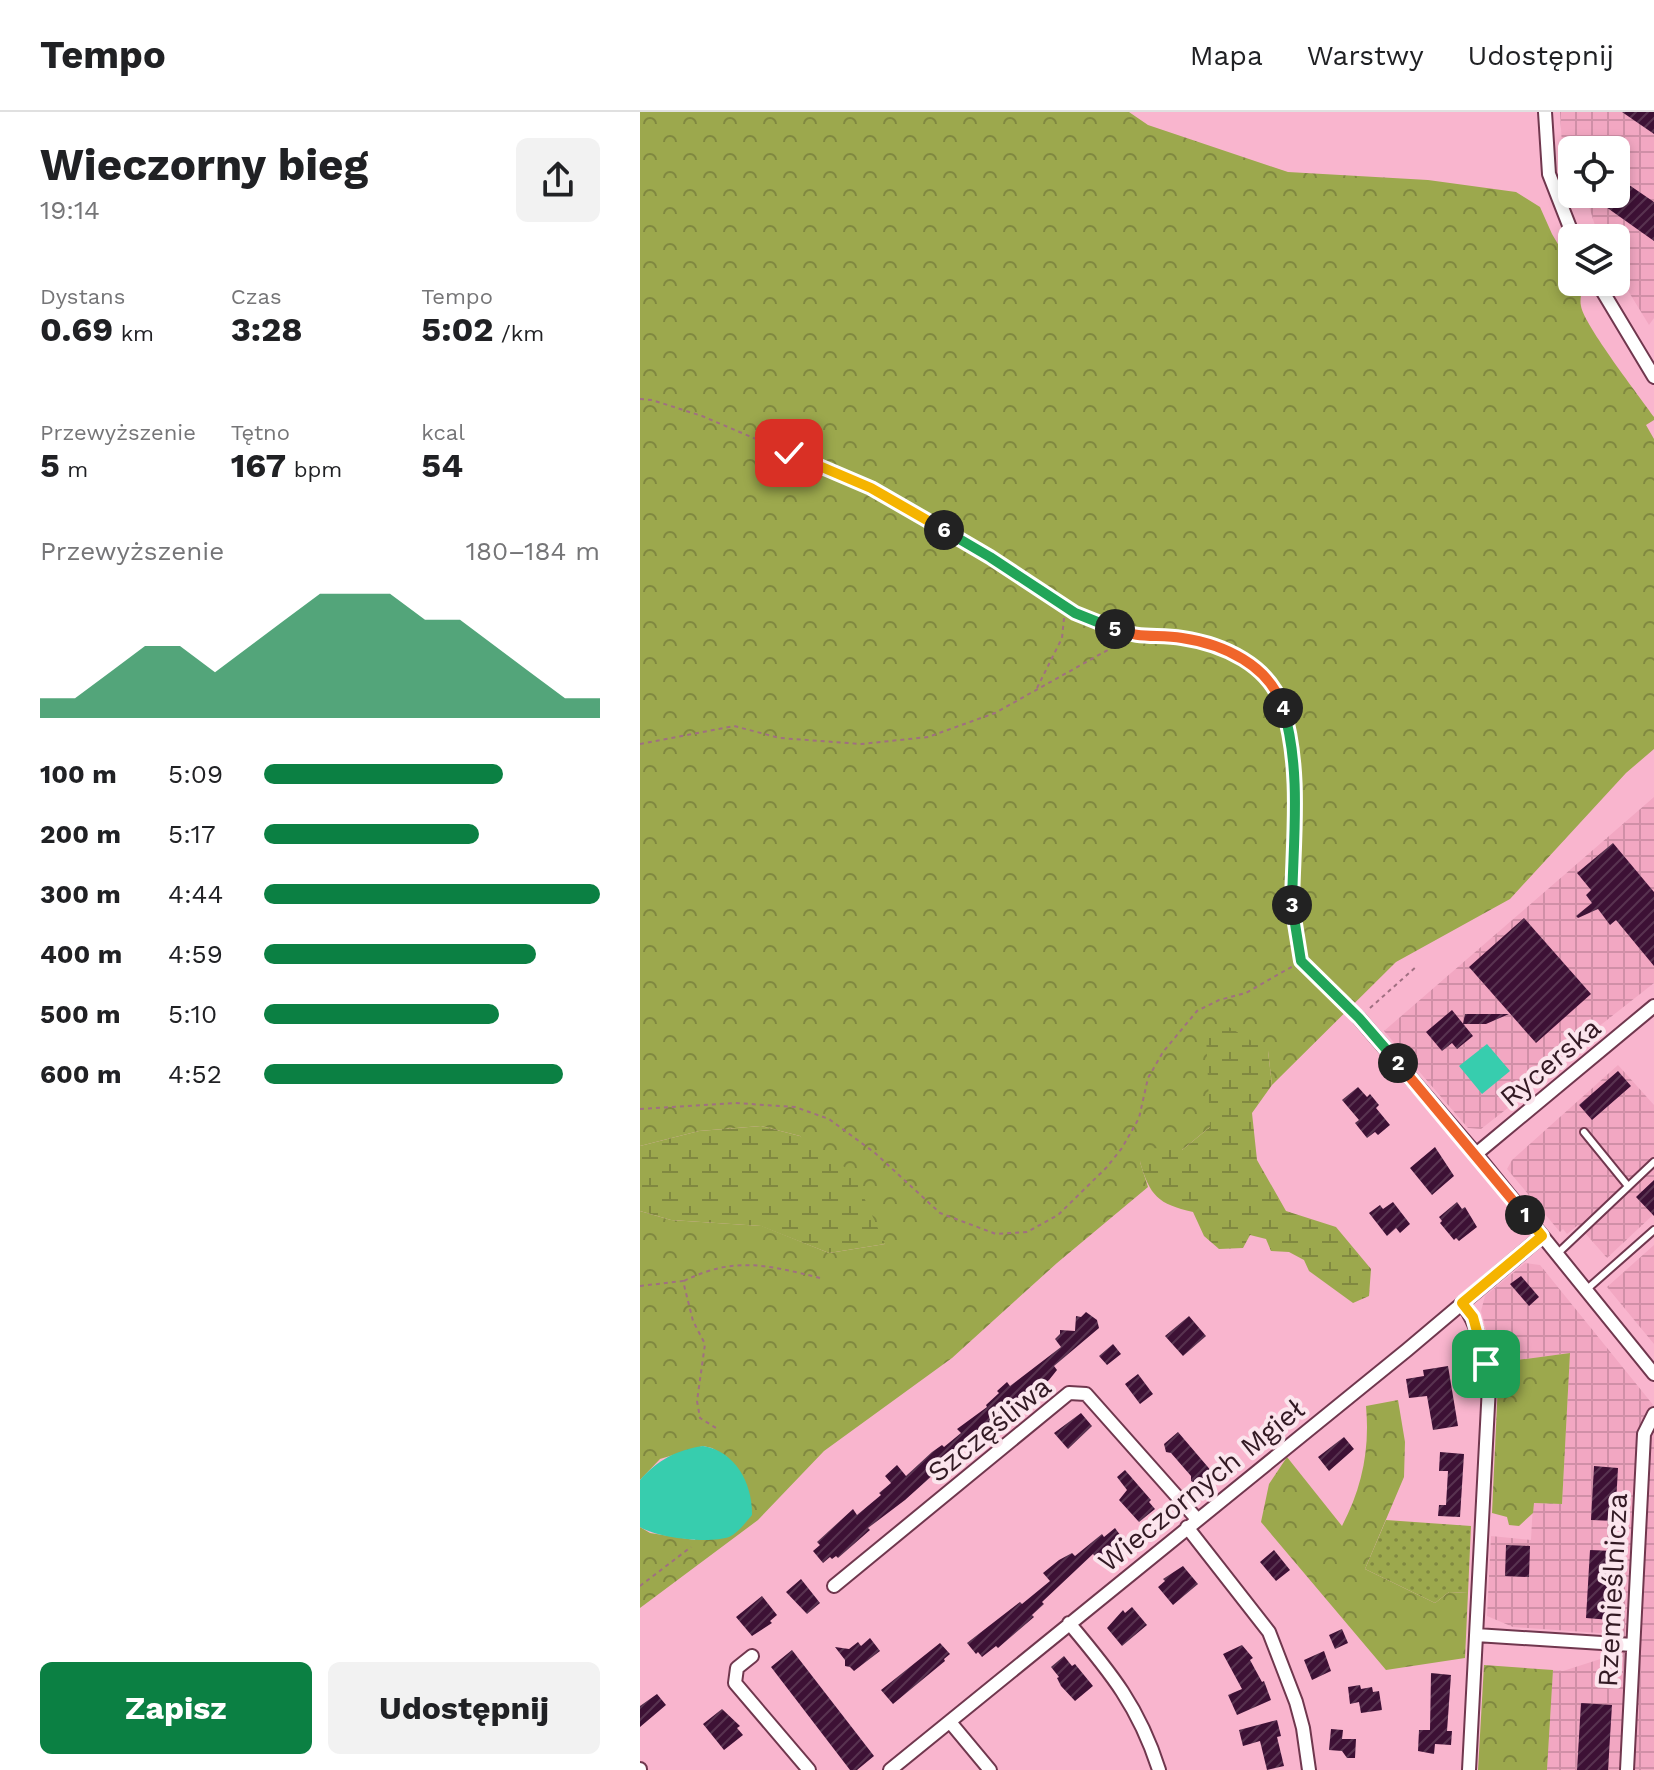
<!DOCTYPE html>
<html lang="pl">
<meta charset="utf-8">
<style>
body{margin:0;font-family:"Work Sans",sans-serif;background:#f2f2f2;color:#202124;height:100vh;display:flex;flex-direction:column;font-size:30px;white-space:nowrap}
*{box-sizing:border-box;margin:0}
p{font-size:26px;color:#757577}
.icon{flex:none;width:44px;height:44px;fill:none;stroke:currentColor;stroke-width:2;stroke-linecap:round;stroke-linejoin:round}
.map{position:relative;flex:1;overflow:hidden}
.drawer{display:flex;flex-direction:column;background:#fff;width:640px}
.drawer>*{flex:none}
.buttons{position:absolute;left:918px;top:24px;display:grid;gap:16px}
.buttons a{display:grid;place-items:center;width:72px;height:72px;border-radius:12px;background:#fff;box-shadow:0 4px 12px #0003;font-size:40px}
.pin{position:absolute;display:grid;place-items:center;width:68px;height:68px;color:#fff;margin:-34px;border-radius:16px;box-shadow:0 4px 12px #0006}
.km{position:absolute;width:40px;height:40px;margin:-20px;border-radius:50%;background:#222;color:#fff;font-size:22px;line-height:40px;text-align:center}
.round{display:grid;place-items:center;flex:none;width:84px;height:84px;border-radius:12px;background:#f2f2f2}
.headline{display:flex;align-items:center;justify-content:space-between;height:136px;padding:0 40px}
h1{font-size:44px;font-weight:700;line-height:60px}
.stats{display:grid;grid-template-columns:repeat(3,1fr);gap:12px;height:136px;padding:8px 40px}
.stats div{display:grid;align-content:center}
.stats b{font-size:34px;font-weight:700}
.stats small{font-size:22px;font-weight:400}
.stats p{font-size:22px}
.chart{height:224px;padding:16px 40px}
.chart p{display:flex;justify-content:space-between}
.chart svg{width:100%;height:144px;margin-top:8px;fill:#0b8043;opacity:.7}
.button{display:flex;gap:16px;margin-top:auto;padding:16px 40px}
.button a{flex:1;height:92px;border-radius:12px;background:#0b8043;color:#fff;font-size:32px;font-weight:700;line-height:92px;text-align:center}
.button a+a{background:#f2f2f2;color:#202124}
ul{padding:0 40px;list-style:none;font-size:26px}
li{display:grid;grid-template-columns:128px 96px 1fr;align-items:center;height:60px}
li i{height:20px;border-radius:10px;background:#0b8043}
header{display:flex;align-items:center;gap:48px;box-sizing:border-box;height:112px;padding:0 40px;background:#fff;border-bottom:2px solid #e0e0e0}
header strong{font-size:38px}
nav{display:flex;gap:44px;margin-inline-start:auto;font-size:28px}
main{display:flex;flex:1;min-height:0}
.map>svg:first-child{display:block}
</style>
<header>
<strong>Tempo</strong>
<nav><a>Mapa</a><a>Warstwy</a><a>Udostępnij</a></nav>
</header>
<main>
<section class="drawer">
<div class="headline"><div><h1>Wieczorny bieg</h1><p>19:14</p></div><a class="round"><svg class="icon" aria-label="share" viewBox="0 0 24 24"><path d="M12 15V3M7 8l5-5 5 5M5 13v7h14v-7"/></svg></a></div>
<div class="stats">
<div><p>Dystans</p><b>0.69<small> km</small></b></div>
<div><p>Czas</p><b>3:28</b></div>
<div><p>Tempo</p><b>5:02<small> /km</small></b></div>
</div>
<div class="stats">
<div><p>Przewyższenie</p><b>5<small> m</small></b></div>
<div><p>Tętno</p><b>167<small> bpm</small></b></div>
<div><p>kcal</p><b>54</b></div>
</div>
<div class="chart"><p><span>Przewyższenie</span>180–184 m</p>
<svg viewBox="0 0 160 44" preserveAspectRatio="none"><path d="M0 44V38L10 38L20 30L30 22L40 22L50 30L60 22L70 14L80 6L90 6L100 6L110 14L120 14L130 22L140 30L150 38L160 38V44z"/></svg>
</div>
<ul>
<li><b>100 m</b>5:09<i style="width:71%"></i></li>
<li><b>200 m</b>5:17<i style="width:64%"></i></li>
<li><b>300 m</b>4:44<i style="width:100%"></i></li>
<li><b>400 m</b>4:59<i style="width:81%"></i></li>
<li><b>500 m</b>5:10<i style="width:70%"></i></li>
<li><b>600 m</b>4:52<i style="width:89%"></i></li>
</ul>
<div class="button"><a>Zapisz</a><a>Udostępnij</a></div>
</section>
<div class="map">
<svg width="1014" height="1658" viewBox="0 0 1014 1658">
<defs>
<pattern id="industrial-grid" width="8" height="8" patternUnits="userSpaceOnUse" patternTransform="scale(2)"><rect width="8" height="8" fill="#f2a7c2"/><path d="M0 4h8M4 0v8" fill="none" stroke="#d08fa7"/></pattern>
<pattern id="grass-dots" width="8" height="8" patternUnits="userSpaceOnUse" patternTransform="scale(2)"><rect width="8" height="8" fill="#9ca84d"/><path d="M2 2h.1M6 6h.1" fill="none" stroke="#808840" stroke-width="1.8" stroke-linecap="round"/></pattern>
<pattern id="forest-crowns" width="20" height="18" patternUnits="userSpaceOnUse" patternTransform="scale(2)"><rect width="20" height="18" fill="#9ca84d"/><path d="M2 6a3 3 0 1 1 6 0M12 15a3 3 0 1 1 6 0" fill="none" stroke="#808840"/></pattern>
<pattern id="wetland-marsh" width="20" height="14" patternUnits="userSpaceOnUse" patternTransform="scale(2)"><rect width="20" height="14" fill="#9ca84d"/><path d="M1 5h8M5 5V1M11 12h8M15 12V8" fill="none" stroke="#808840"/></pattern>
<pattern id="building-hatch" width="6" height="6" patternUnits="userSpaceOnUse" patternTransform="scale(2)"><rect width="6" height="6" fill="#3d1135"/><path d="M-1 1l2-2M0 6l6-6M5 7l2-2" fill="none" stroke="#583350"/></pattern>
</defs>
<rect width="100%" height="100%" fill="#f9b5ce"/>
<path fill="url(#industrial-grid)" d="M920 0H1014V206L1009 213 976 159V126H959L945 82H976V38H932V55L923 50Z
M1014 685V871L906 956V966L841 1017 828 1016 744 919Z
M978 953 1014 993V1102L967 1146 938 1113 927 1122 923 1117 920 1120 867 1057 872 1048Z
M1014 1133V1232L967 1175Z
M885 1151 900 1153 1014 1294V1658H907L913 1558 923 1559 973 1543 974 1522 873 1515 847 1504 851 1424 891 1428 893 1391 922 1392 930 1241 855 1251 841 1199 845 1184Z"/>
<path fill="url(#grass-dots)" d="M746 1408 831 1414 828 1481 809 1480 795 1491 725 1457Z"/>
<path fill="url(#forest-crowns)" d="M0 0H489L508 13 648 60 788 68 876 80 900 95 912 122 932 156V170H940C944 179 939 185 941 194 944 213 1000 285 1014 305V308L1006 313 1014 327V637L986 661 870 787 756 850 632 973 628 939 570 1015 542 1038 500 1050 508 1075 417 1151 312 1246 184 1339 118 1408 0 1496V1415L10 1421 55 1428 87 1345 72 1336 63 1334 20 1347 0 1368V1099L31 1108 122 1114 189 1141 245 1132 160 1024 121 1014 59 1019 0 1034Z
M930 1241 922 1392 894 1391 893 1401 879 1414 869 1413 867 1405 852 1401 858 1271 855 1251Z
M758 1288 765 1330 764 1365 725 1457 795 1491 809 1480 828 1481 825 1546 746 1558 621 1410 629 1372 647 1345 702 1414C722 1376 730 1338 726 1294Z
M844 1553 913 1558 907 1658H838Z"/>
<path fill="url(#wetland-marsh)" d="M584 912 628 939 632 973 612 1001 617 1048 646 1099 696 1115 731 1157 729 1184 713 1191 669 1159 664 1148 649 1140 631 1139 626 1127 610 1123 603 1136 579 1137 564 1124 553 1100C518 1092 510 1084 500 1050L513 1036 542 1038 570 1015 566 922Z
M121 1014 160 1024 213 1061 245 1132 189 1141 121 1114 31 1108 0 1099V1034L59 1019Z"/>
<path fill="#37cdae" d="M847 932 870 959 842 982 819 954Z
M63 1334C96 1339 113 1373 112 1403 106 1410 98 1421 89 1425 69 1432 18 1426 0 1415V1368C18 1348 36 1338 63 1334Z"/>
<path fill="url(#building-hatch)" d="M982 0H1014V22Z
M976 64 1014 90V129L959 90 965 82H976Z
M973 731 1014 780V854L976 808 970 813 958 797 938 806 936 804 952 791 946 783 951 778 937 761Z
M884 806 951 882 896 931 829 855Z
M812 898 833 924 817 937 812 931 802 939 786 920Z
M825 902H869L846 912H823Z
M978 959 991 974 952 1008 939 993Z
M718 975 727 985 730 982 739 993 736 996 750 1013 738 1023 735 1020 727 1026 715 1011 719 1008 702 988Z
M795 1035 814 1064 792 1083 770 1056Z
M1014 1068V1104L996 1085Z
M753 1090 770 1112 760 1121 756 1116 747 1124 729 1101 740 1093 743 1097Z
M817 1090 822 1097 825 1095 837 1115 819 1129 816 1126 814 1128 800 1111 802 1109 799 1105Z
M881 1164 899 1185 889 1194 870 1172Z
M446 1200 457 1208 459 1216 414 1254 417 1258 409 1268 373 1299 370 1295 345 1317 347 1319 341 1325 323 1336 265 1388 228 1416 230 1418 198 1446 196 1444 192 1447 190 1445 183 1451 173 1439 180 1433 177 1430 213 1397 217 1403 241 1383 239 1381 251 1371 245 1364 257 1353 266 1364 292 1340 302 1333 304 1335 321 1321 317 1317 347 1295 346 1293 359 1281 357 1279 367 1270 370 1274 421 1235 415 1227 420 1222V1218L435 1219 436 1204 441 1205Z
M549 1204 566 1224 543 1244 525 1224Z
M473 1232 481 1242 467 1253 459 1244Z
M808 1254 818 1314 793 1318 787 1284 769 1286 766 1267 784 1264 783 1258Z
M498 1262 513 1282 500 1292 485 1272Z
M441 1301 452 1314 428 1337 414 1321Z
M538 1320 573 1361 559 1373 551 1369V1364L531 1341 526 1340 524 1332Z
M704 1325 714 1337 689 1359 678 1345Z
M800 1340 824 1342 820 1405 798 1404 799 1393H806L808 1359H799Z
M954 1354 978 1356 975 1409 951 1408Z
M485 1358 511 1388 509 1390 515 1397 499 1410 479 1388 487 1378 477 1365Z
M475 1416 483 1427 473 1436 475 1438 460 1451 453 1442 402 1490 404 1492 392 1503 394 1505 358 1536 356 1534 342 1545 338 1540 336 1542 327 1531 380 1490 382 1492 410 1469 403 1461 419 1448 432 1441 435 1444 462 1422 464 1425Z
M866 1433 890 1434 889 1465 865 1464Z
M634 1438 650 1458 636 1469 620 1450Z
M950 1438 974 1439 971 1508 946 1506Z
M543 1454 558 1472 533 1493 518 1475 525 1469 523 1467Z
M161 1467 180 1491 167 1502 146 1480Z
M122 1484 137 1503 130 1509 132 1511 112 1524 96 1505Z
M492 1495 507 1513 482 1534 467 1516 483 1498 485 1501Z
M702 1517 708 1531 695 1537 689 1523Z
M230 1526 240 1539 214 1559 210 1555 205 1554V1548L195 1535 209 1537 218 1530 221 1534Z
M300 1531 310 1542 304 1547 305 1549 253 1592 241 1578Z
M602 1533 613 1546 610 1548 622 1570 624 1569 631 1588 597 1603 588 1583 602 1577 583 1542Z
M152 1538 234 1644 217 1658H210L131 1555Z
M684 1539 691 1559 672 1568 664 1548Z
M424 1544 432 1554 435 1552 453 1574 435 1589 421 1574 417 1566 419 1565 411 1555Z
M791 1561 811 1563 807 1619H812L811 1633 795 1632 794 1642 778 1639 779 1618H790Z
M720 1573 721 1577 732 1575 733 1580 739 1579 742 1598 721 1601 719 1590 710 1592 708 1575Z
M17 1582 26 1593 0 1615V1594Z
M941 1591 972 1593 968 1658H937Z
M82 1597 100 1614 97 1616 103 1623 84 1638 63 1612Z
M637 1608 641 1624 637 1625 644 1654 627 1658 620 1629 603 1634 599 1618Z
M691 1617 703 1618 702 1627H716L715 1646H707L702 1639 689 1638Z"/>
<g fill="none" stroke-linecap="round" stroke-linejoin="round">
<defs>
<path id="lane" d="M944 1020 988 1074
M917 1142 1014 1050
M946 1178 1014 1118"/>
<path id="street" d="M905 0 909 62 934 126
M957 170 1014 265
M719 906 836 1042 1014 1262
M836 1042 1014 894
M822 1191C839 1214 846 1245 849 1274L829 1658
M547 1415 629 1520 656 1590 663 1616 669 1658
M194 1474 429 1281 446 1282 557 1407
M429 1511C471 1561 499 1595 519 1658
M836 1523 993 1533
M112 1544 97 1556 95 1571 169 1658
M310 1610 350 1658
M0 1657V1658
M250 1658 767 1238 902 1124
M987 1658 1004 1322 1014 1302"/>
</defs>
<use href="#lane" stroke="#70374e" stroke-width="10"/>
<use href="#street" stroke="#70374e" stroke-width="16"/>
<path stroke="#a06f81" stroke-width="2" stroke-dasharray="4 4" stroke-linecap="butt" d="M0 287 12 288 62 304 231 376 350 445 435 501 492 524 541 525 585 537 621 560 638 581 650 620 654 661 652 796 657 837 661 849 710 898
M397 576 422 526 425 497
M0 632 94 614 140 626 221 632 288 625 355 601 491 525
M730 896 777 854
M0 997 95 991 155 995 189 1007 235 1041 300 1101 356 1122 387 1120 418 1103 466 1056 482 1036 499 1006 508 966 523 940 557 899 579 888 606 881 660 850
M44 1169C94 1144 128 1153 180 1166
M0 1174 43 1169 53 1209 65 1232 57 1289 60 1306 76 1316
M0 1474 51 1435"/>
<use href="#lane" stroke="#fff" stroke-width="6"/>
<use href="#street" stroke="#fff" stroke-width="12"/>
</g>
<g fill="none" stroke-linecap="round" stroke-linejoin="round">
<defs>
<path id="split-1" d="M846 1252 833 1205 822 1191 902 1124 885 1103"/>
<path id="split-2" d="M758 951 885 1103"/>
<path id="split-3" d="M652 793 661 849 719 906 758 951"/>
<path id="split-4" d="M643 596C662 659 653 728 652 793"/>
<path id="split-5" d="M475 517C499 527 518 522 542 526 583 532 630 553 643 596"/>
<path id="split-6" d="M304 418 350 445 435 501 475 517"/>
<path id="split-7" d="M149 341 231 376 304 418"/>
</defs>
<use href="#split-1" stroke="#fff" stroke-width="16"/>
<use href="#split-2" stroke="#fff" stroke-width="16"/>
<use href="#split-3" stroke="#fff" stroke-width="16"/>
<use href="#split-4" stroke="#fff" stroke-width="16"/>
<use href="#split-5" stroke="#fff" stroke-width="16"/>
<use href="#split-6" stroke="#fff" stroke-width="16"/>
<use href="#split-7" stroke="#fff" stroke-width="16"/>
<use href="#split-1" stroke="#f5b400" stroke-width="10"/>
<use href="#split-2" stroke="#f0652b" stroke-width="10"/>
<use href="#split-3" stroke="#22a559" stroke-width="10"/>
<use href="#split-4" stroke="#22a559" stroke-width="10"/>
<use href="#split-5" stroke="#f0652b" stroke-width="10"/>
<use href="#split-6" stroke="#22a559" stroke-width="10"/>
<use href="#split-7" stroke="#f5b400" stroke-width="10"/>
</g>
<g text-anchor="middle" stroke-width="8" stroke-linejoin="round" paint-order="stroke">
<g font-size="28" fill="#331a24" stroke="#fbe5ed">
<text transform="translate(910 950) rotate(-40)" y="10">Rycerska</text>
<text transform="translate(349 1317) rotate(-39)" y="10">Szczęśliwa</text>
<text transform="translate(561 1373) rotate(-39)" y="10">Wieczornych Mgieł</text>
<text transform="translate(972 1478) rotate(-87)" y="10">Rzemieślnicza</text>
</g>
</g>
</svg>
<div class="buttons">
<a><svg class="icon" aria-label="locate" viewBox="0 0 24 24"><circle cx="12" cy="12" r="6"/><path d="M12 2v4M12 18v4M2 12h4M18 12h4"/></svg></a>
<a><svg class="icon" aria-label="layers" viewBox="0 0 24 24"><path d="M12 4l9 5-9 5-9-5zM3 14l9 5 9-5"/></svg></a>
</div>
<div class="pin" style="left:846px;top:1252px;background:#1e9e55"><svg class="icon" aria-label="arrive" viewBox="0 0 24 24"><path d="M6 21V4h12l-3 4 3 4H6"/></svg></div>
<div class="pin" style="left:149px;top:341px;background:#d93025"><svg class="icon" aria-label="check" viewBox="0 0 24 24"><path d="M5 12l5 5 9-10"/></svg></div>
<b class="km" style="left:885px;top:1103px">1</b>
<b class="km" style="left:758px;top:951px">2</b>
<b class="km" style="left:652px;top:793px">3</b>
<b class="km" style="left:643px;top:596px">4</b>
<b class="km" style="left:475px;top:517px">5</b>
<b class="km" style="left:304px;top:418px">6</b>
</div>
</main>
